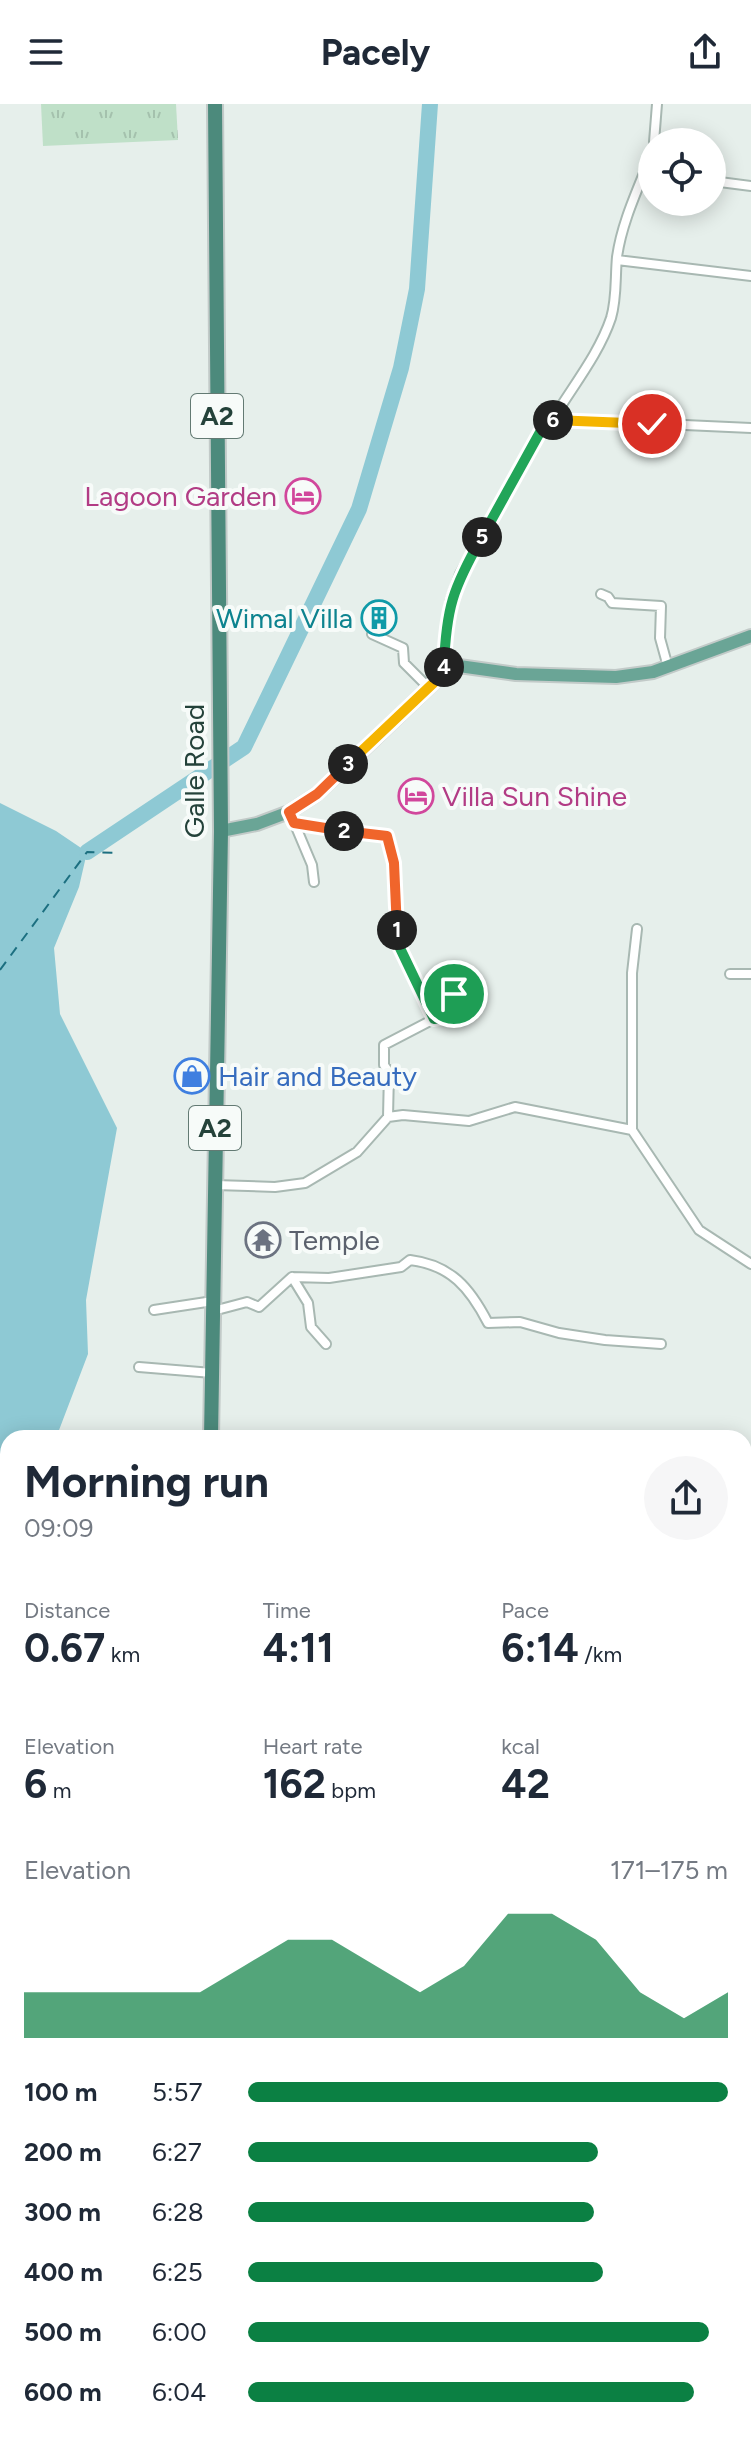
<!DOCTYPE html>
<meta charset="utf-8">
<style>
body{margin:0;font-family:Figtree,sans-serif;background:#f6f6f7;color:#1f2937;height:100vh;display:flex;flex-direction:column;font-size:30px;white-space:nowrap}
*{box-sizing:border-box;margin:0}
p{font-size:26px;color:#747a83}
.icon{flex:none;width:44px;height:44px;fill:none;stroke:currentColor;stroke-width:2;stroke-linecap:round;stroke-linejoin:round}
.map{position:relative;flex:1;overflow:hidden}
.sheet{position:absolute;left:0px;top:1326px;width:752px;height:1010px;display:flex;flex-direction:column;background:#fff;border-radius:24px 24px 0 0;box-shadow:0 4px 20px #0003}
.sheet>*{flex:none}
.fabs{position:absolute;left:638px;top:24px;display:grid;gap:16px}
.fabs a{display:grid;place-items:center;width:88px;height:88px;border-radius:50%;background:#fff;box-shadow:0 4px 20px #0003;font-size:40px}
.pin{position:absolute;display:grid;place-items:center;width:68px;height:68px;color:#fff;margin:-34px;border:4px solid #fff;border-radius:50%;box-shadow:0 2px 8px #0007}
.km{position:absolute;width:40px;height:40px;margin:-20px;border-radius:50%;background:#222;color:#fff;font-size:22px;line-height:40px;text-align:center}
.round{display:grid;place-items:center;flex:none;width:84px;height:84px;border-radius:42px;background:#f6f6f7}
.summary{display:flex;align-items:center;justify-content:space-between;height:136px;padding:0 24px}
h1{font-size:44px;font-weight:700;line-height:60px}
.stats{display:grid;grid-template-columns:repeat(3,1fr);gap:12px;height:136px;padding:8px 24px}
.stats div{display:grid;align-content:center}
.stats b{font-size:40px;font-weight:700}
.stats small{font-size:22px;font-weight:400}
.stats p{font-size:22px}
.chart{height:224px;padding:16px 24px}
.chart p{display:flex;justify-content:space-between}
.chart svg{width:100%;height:144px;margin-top:8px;fill:#0b8043;opacity:.7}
ul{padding:0 24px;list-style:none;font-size:26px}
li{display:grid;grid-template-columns:128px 96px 1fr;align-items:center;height:60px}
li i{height:20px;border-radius:10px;background:#0b8043}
header{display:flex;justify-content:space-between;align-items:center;height:104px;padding:0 24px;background:#fff;font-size:36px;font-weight:700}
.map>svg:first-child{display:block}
</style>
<header><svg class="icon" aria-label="menu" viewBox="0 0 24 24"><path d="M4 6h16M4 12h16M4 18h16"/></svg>Pacely<svg class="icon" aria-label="share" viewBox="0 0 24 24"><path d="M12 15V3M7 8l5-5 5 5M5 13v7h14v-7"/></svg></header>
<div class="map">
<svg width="751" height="2335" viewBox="0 0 751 2335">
<defs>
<pattern id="grass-tufts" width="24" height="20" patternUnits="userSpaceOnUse" patternTransform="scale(2)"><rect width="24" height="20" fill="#bfe0c8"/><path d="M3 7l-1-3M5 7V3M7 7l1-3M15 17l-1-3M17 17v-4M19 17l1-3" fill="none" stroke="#a4c1ad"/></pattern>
</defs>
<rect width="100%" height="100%" fill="#e6efeb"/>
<path fill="#d4dfda" d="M20 2328H173L172 2335H19Z"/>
<path fill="url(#grass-tufts)" d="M41 0H176L178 36 43 42Z"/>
<path fill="#8ec9d4" d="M0 699 56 727 87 748 79 783 54 844 60 910 117 1024 86 1196 88 1250 56 1334H8V1460L0 1481Z"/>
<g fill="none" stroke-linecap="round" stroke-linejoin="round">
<path stroke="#8ec9d4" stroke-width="16" d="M87 748 244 643 359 405 401 264 417 185 430 0"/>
<path stroke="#1c6f80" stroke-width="2" stroke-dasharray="10 8" stroke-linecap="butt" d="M0 866 87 748 119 749"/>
<defs>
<path id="minor" d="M654 38 657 0
M712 77 751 82
M617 156 751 172
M553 315 751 324
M601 490 608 493 612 499 661 502 660 534 668 563
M372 530 403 544 404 559 429 584
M444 569 450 498 460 470 544 321 553 315C572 283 599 250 611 214 617 194 615 174 617 153 622 117 639 83 652 49
M293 716 312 761 314 778
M294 719 387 732 394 759V810L399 842 434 915 384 941V961L389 968 388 1013
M637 825 632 869V1026L699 1126 751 1160
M730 870H751
M434 915 454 911V890L447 877
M215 1081 275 1083 305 1079 357 1048 388 1013 403 1011 469 1017 515 1003 632 1026
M292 1173 308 1199 311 1223 326 1240
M154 1206 213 1197
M213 1207 247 1198 259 1203 292 1173 329 1174 401 1163 410 1156C451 1161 470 1184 488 1219L520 1218 559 1229 605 1236 661 1240
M139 1263 212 1269
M744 1846 751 1787
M744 1987 751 1989
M0 2085 8 2068
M369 2328 370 2335"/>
<path id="primary" d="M221 727 257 720 289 708 317 690 444 569 459 562 516 570 616 573 653 568 751 532"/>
<path id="trunk" d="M211 1334 221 727 215 0
M180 2335 181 2328"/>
</defs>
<use href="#minor" stroke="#a8b8b2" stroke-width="12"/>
<use href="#primary" stroke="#c2cac8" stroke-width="16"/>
<use href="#trunk" stroke="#c2cac8" stroke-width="18"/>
<use href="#minor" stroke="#fff" stroke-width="8"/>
<use href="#primary" stroke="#6aa596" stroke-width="12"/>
<use href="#trunk" stroke="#4c8a7c" stroke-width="14"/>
<defs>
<path id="rail" d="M744 1490 751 1453
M566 2335 570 2328"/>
</defs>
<use href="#rail" stroke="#5f7d75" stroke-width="6"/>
<use href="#rail" stroke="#f7fbf9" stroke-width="3" stroke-dasharray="9" stroke-linecap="butt"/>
</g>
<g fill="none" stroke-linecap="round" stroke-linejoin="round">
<defs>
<path id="split-1" d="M397 826 399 842 434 915 454 911V890"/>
<path id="split-2" d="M344 727 387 732 394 759 397 826"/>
<path id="split-3" d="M344 727 294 719 289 708 317 690 348 660"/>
<path id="split-4" d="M348 660 444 569V563"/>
<path id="split-5" d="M444 563C446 504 453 484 482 433"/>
<path id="split-6" d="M482 433 544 321 553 316"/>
<path id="split-7" d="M553 316 652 320"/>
</defs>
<use href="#split-1" stroke="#fff" stroke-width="16"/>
<use href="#split-2" stroke="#fff" stroke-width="16"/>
<use href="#split-3" stroke="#fff" stroke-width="16"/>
<use href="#split-4" stroke="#fff" stroke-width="16"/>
<use href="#split-5" stroke="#fff" stroke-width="16"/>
<use href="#split-6" stroke="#fff" stroke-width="16"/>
<use href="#split-7" stroke="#fff" stroke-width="16"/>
<use href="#split-1" stroke="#22a559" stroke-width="10"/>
<use href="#split-2" stroke="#f0652b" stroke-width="10"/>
<use href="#split-3" stroke="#f0652b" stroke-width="10"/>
<use href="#split-4" stroke="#f5b400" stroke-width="10"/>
<use href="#split-5" stroke="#22a559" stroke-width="10"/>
<use href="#split-6" stroke="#22a559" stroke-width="10"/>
<use href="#split-7" stroke="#f5b400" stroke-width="10"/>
</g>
<defs>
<symbol id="hotel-ring" viewBox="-11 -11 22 22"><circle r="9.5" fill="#f7fbf9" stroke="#d1479c" stroke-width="1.5"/><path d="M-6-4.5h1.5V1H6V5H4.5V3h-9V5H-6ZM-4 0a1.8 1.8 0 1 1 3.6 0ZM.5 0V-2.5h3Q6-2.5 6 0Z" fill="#d1479c"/></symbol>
<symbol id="building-ring" viewBox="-11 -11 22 22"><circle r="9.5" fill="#f7fbf9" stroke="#0f9aa8" stroke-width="1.5"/><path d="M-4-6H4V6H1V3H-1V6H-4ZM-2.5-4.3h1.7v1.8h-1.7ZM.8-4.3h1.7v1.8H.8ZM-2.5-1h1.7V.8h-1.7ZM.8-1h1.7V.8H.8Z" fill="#0f9aa8"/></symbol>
<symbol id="shop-ring" viewBox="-11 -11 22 22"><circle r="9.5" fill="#f7fbf9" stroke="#3f7fe0" stroke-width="1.5"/><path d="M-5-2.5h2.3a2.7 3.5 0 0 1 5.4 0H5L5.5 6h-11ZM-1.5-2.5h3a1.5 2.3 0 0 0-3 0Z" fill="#3f7fe0"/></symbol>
<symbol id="temple-ring" viewBox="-11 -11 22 22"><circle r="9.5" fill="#f7fbf9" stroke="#6b7280" stroke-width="1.5"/><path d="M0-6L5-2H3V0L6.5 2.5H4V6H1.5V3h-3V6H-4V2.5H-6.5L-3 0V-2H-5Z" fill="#6b7280"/></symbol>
</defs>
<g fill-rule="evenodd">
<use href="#hotel-ring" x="283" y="372" width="40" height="40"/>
<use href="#building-ring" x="359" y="494" width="40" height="40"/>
<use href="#hotel-ring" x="396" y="672" width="40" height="40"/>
<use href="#shop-ring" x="172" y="952" width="40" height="40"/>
<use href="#temple-ring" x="243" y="1116" width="40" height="40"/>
</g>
<g text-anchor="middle" stroke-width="8" stroke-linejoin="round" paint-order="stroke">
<g fill="#f7fbf9" stroke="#637a73" stroke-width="2">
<rect x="191" y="290" width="52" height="44" rx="6"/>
<rect x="189" y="1002" width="52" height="44" rx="6"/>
</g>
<g font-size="26" font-weight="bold" fill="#24423a">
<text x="217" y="321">A2</text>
<text x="215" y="1033">A2</text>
</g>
<g font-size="28" fill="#b23c85" stroke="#f7fbf9" text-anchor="end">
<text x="277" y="402">Lagoon Garden</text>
<text x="442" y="702" text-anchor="start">Villa Sun Shine</text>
</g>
<g font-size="28" fill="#0d838f" stroke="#f7fbf9" text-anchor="end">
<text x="353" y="524">Wimal Villa</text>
</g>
<g font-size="28" fill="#24423a" stroke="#f7fbf9">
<text transform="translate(194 667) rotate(-90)" y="10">Galle Road</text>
</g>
<g font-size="28" fill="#366cbe" stroke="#f7fbf9" text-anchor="start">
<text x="218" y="982">Hair and Beauty</text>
</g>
<g font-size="28" fill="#5b616d" stroke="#f7fbf9" text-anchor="start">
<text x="289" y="1146">Temple</text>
</g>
</g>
</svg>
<div class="fabs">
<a><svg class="icon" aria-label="locate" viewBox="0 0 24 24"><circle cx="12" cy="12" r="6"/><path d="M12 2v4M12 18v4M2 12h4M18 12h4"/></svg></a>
</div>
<div class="pin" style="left:454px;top:890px;background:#1e9e55"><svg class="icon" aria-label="arrive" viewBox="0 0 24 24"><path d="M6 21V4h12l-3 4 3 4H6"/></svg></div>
<div class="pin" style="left:652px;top:320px;background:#d93025"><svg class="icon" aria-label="check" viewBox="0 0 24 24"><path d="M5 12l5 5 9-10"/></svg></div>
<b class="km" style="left:397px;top:826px">1</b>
<b class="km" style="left:344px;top:727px">2</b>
<b class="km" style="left:348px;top:660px">3</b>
<b class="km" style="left:444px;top:563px">4</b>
<b class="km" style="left:482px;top:433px">5</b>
<b class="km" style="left:553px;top:316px">6</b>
<section class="sheet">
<div class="summary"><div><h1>Morning run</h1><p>09:09</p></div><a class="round"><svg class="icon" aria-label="share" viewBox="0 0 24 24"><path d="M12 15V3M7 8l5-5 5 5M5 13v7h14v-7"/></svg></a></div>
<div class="stats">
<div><p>Distance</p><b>0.67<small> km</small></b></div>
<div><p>Time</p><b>4:11</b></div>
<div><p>Pace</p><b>6:14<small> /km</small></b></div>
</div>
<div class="stats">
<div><p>Elevation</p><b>6<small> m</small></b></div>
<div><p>Heart rate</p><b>162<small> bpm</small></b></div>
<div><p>kcal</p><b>42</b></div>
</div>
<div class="chart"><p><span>Elevation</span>171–175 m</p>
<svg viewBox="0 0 160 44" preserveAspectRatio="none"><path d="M0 44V30L10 30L20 30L30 30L40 30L50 22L60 14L70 14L80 22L90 30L100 22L110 6L120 6L130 14L140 30L150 38L160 30V44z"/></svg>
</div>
<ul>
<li><b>100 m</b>5:57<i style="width:100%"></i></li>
<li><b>200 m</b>6:27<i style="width:73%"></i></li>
<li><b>300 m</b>6:28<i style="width:72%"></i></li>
<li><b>400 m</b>6:25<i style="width:74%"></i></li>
<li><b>500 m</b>6:00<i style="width:96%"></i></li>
<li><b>600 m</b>6:04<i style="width:93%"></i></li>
</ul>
</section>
</div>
